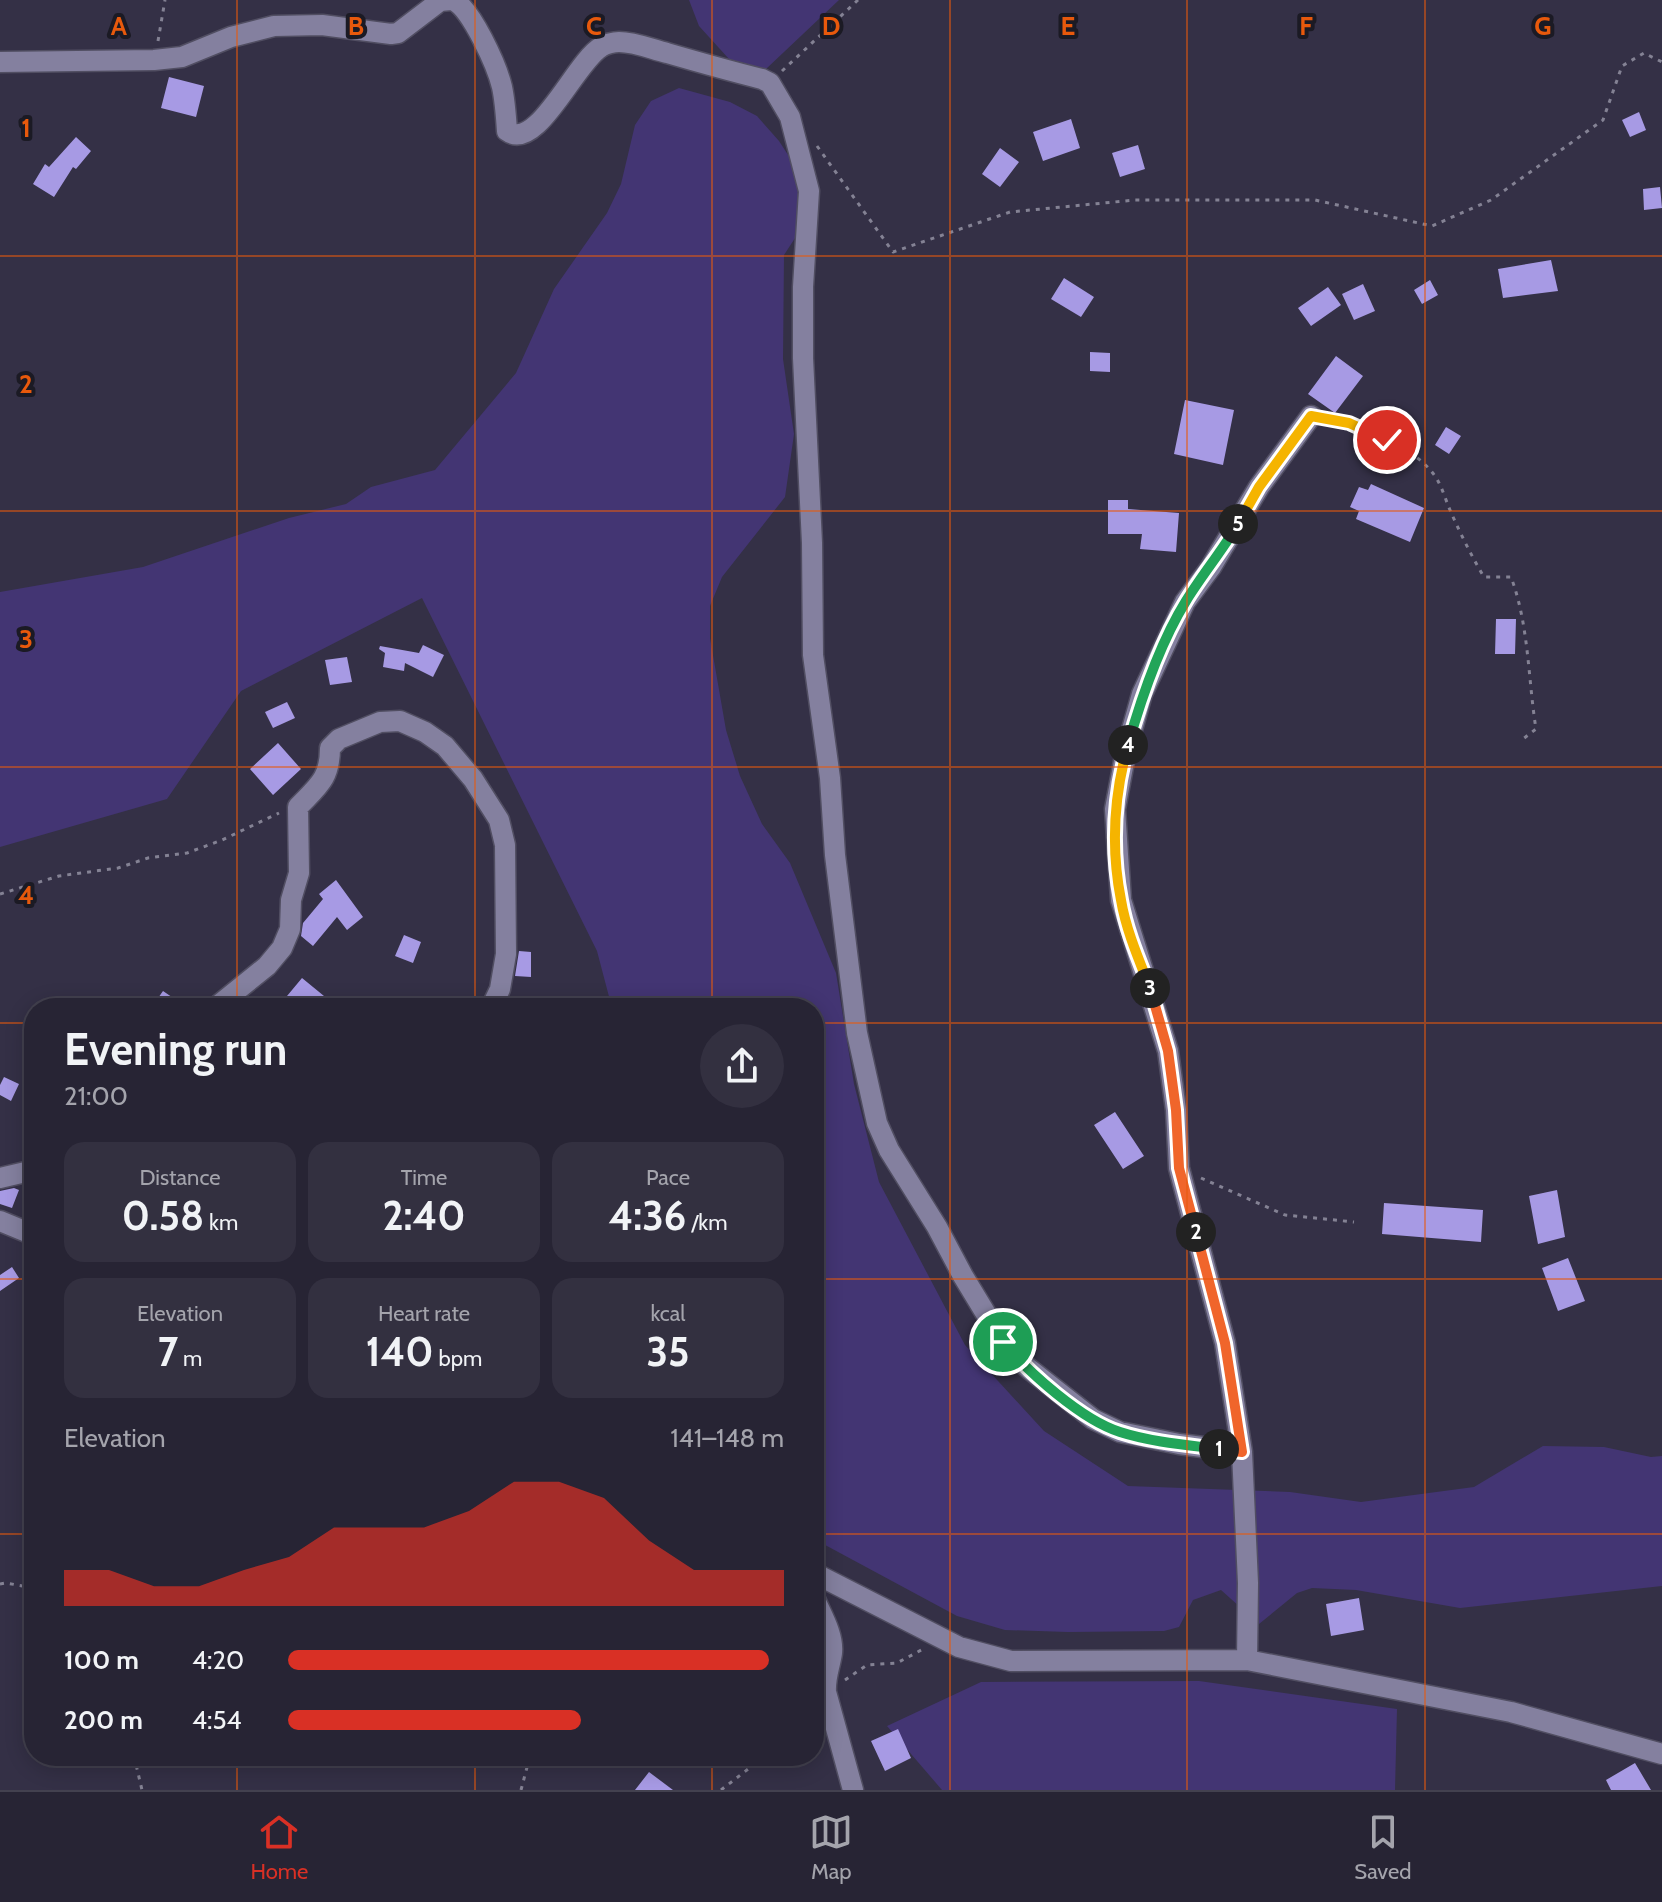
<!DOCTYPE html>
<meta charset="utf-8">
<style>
body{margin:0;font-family:Cabin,sans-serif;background:#333040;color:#f1f3f6;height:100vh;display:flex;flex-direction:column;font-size:30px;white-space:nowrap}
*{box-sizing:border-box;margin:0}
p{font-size:26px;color:#a4a4ac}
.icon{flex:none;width:44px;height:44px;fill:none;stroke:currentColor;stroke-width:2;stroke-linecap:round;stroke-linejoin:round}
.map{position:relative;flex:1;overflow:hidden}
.details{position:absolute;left:24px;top:998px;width:800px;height:768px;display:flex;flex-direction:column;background:#272434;border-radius:32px;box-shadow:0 4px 20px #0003,0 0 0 2px #43414f}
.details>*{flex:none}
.pin{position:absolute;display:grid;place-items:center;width:68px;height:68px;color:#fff;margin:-34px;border:4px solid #fff;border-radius:50%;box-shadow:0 2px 8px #0007}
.km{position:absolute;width:40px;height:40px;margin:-20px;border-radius:50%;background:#222;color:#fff;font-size:22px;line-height:40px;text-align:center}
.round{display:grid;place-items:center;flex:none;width:84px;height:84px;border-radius:42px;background:#333040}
.headline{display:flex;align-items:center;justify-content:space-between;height:136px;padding:0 40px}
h1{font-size:44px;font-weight:700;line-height:60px}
.figures{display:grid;grid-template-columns:repeat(3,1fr);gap:12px;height:136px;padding:8px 40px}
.figures div{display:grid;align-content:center;border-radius:20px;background:#333040;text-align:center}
.figures b{font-size:40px;font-weight:700}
.figures small{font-size:22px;font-weight:400}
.figures p{font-size:22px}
.chart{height:224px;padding:16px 40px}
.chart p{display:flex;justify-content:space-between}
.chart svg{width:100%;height:144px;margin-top:8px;fill:#d93025;opacity:.7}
ul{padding:0 40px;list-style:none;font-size:26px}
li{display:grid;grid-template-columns:128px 96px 1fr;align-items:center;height:60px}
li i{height:20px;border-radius:10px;background:#d93025}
.tabs{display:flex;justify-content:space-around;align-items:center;height:112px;border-top:2px solid #43414f;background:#272434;font-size:22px;color:#a4a4ac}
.tabs a{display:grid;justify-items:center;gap:4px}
.tabs .current{color:#d93025}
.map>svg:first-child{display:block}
</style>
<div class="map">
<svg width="1662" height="1790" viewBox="0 0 1662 1790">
<rect width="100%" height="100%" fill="#343046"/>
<path fill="#433573" d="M689 0H839L766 69 729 59 699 26Z
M679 88 730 102 757 116 779 141 792 161 804 205 797 235 784 255 783 359 794 434 785 497 722 577 710 606V638L726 730 740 776 762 824 790 863 836 973 854 1084 879 1182 965 1345 1044 1431 1128 1486 1290 1492 1361 1502 1474 1487 1543 1446 1604 1447 1651 1457 1662 1456V1586L1460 1608 1356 1590 1312 1588 1297 1593 1259 1624 1221 1590 1193 1600 1179 1627 1164 1631 1068 1632 1005 1630 957 1616 814 1539V1008H612L597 951 422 598 241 691 167 799 0 847V592L143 567 289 518 346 504 371 487 435 470 516 373 554 289 607 213 621 184 635 125 651 101Z
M1199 1681 1397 1709 1395 1790H942L887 1726 981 1682Z"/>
<path fill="#a79ae4" d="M169 77 204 86 196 117 161 108Z
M1639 112 1646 130 1630 137 1622 120Z
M1071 119 1080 148 1043 161 1033 132Z
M76 137 91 151 76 169 73 167 54 197 33 184 45 164 49 167Z
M1138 145 1145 169 1120 177 1112 153Z
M1000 148 1019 162 1000 187 982 174Z
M1660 187 1662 208 1644 210 1643 189Z
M1551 260 1558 291 1503 298 1498 269Z
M1064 278 1094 297 1081 317 1051 299Z
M1430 280 1438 295 1422 304 1414 290Z
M1363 284 1375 311 1354 320 1342 294Z
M1328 287 1341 305 1311 326 1298 308Z
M1090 352 1110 353V372L1090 371Z
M1336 356 1363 376 1335 413 1308 394Z
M1185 400 1234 410 1223 465 1174 454Z
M1446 427 1461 436 1449 454 1435 445Z
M1371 484 1424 508 1410 542 1356 519 1359 511 1350 507 1359 487 1368 490Z
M1108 500H1128V509L1179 513 1176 552 1140 549 1142 534H1108Z
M1496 619H1516L1515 654H1495Z
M423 645 444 655 433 677 405 663 404 671 383 667 385 653 379 649 380 646 419 653Z
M347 657 352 682 330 685 325 660Z
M287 702 295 718 273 728 265 712Z
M278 743 301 769 273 795 250 769Z
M336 880 363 917 347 930 337 917 313 946 301 936 303 923 323 899 319 894Z
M404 935 421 942 413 963 395 956Z
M519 951 531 952V977L515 976Z
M302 978 324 996 315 1008H277Z
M163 991 188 1008H151Z
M4 1077 19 1084 11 1101 0 1095V1085Z
M1115 1112 1144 1156 1123 1169 1094 1125Z
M14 1188 19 1190 12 1208 0 1204V1191Z
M1557 1190 1565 1237 1538 1244 1529 1196Z
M1384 1203 1483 1210 1481 1242 1382 1234Z
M1568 1258 1585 1301 1558 1311 1542 1268Z
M12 1267 19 1278 0 1291V1275Z
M1359 1598 1364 1630 1331 1636 1326 1604Z
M898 1729 911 1758 885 1771 871 1741Z
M1635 1763 1651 1790H1611L1606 1780Z
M649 1772 673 1790H635Z"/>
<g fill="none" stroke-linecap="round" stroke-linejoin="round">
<defs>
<path id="minor" d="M453 0C471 8 497 66 502 87 505 101 506 116 507 131 537 153 575 62 601 47 605 44 614 42 619 42 635 42 651 49 667 53 698 62 730 71 762 79L770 83 790 117 809 191 803 287V358L812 543 813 655 830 778 835 855 857 1033 877 1123 889 1150 937 1227 963 1276 1003 1342 1018 1360 1093 1419 1120 1432 1179 1444 1242 1452
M0 62 154 60 182 57 231 37 274 26 322 25 391 34 398 33 440 1 451 0
M215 1008 267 966 282 948 290 929 291 900 299 873 298 807C318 786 330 779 330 748L339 739 380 722 400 721 425 732 445 746 473 779 499 820 505 845 506 954 500 989 491 1008
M0 1178 34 1170
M0 1221 34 1235
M814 1573 959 1647 1011 1661 1247 1660 1511 1712 1662 1754
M814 1597C821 1614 834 1634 832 1653 830 1667 825 1677 826 1692L853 1790
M1247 1660 1248 1583 1242 1452 1225 1343 1179 1168 1176 1110 1168 1051 1121 900 1115 809 1126 751 1142 694 1185 602 1211 567 1259 487 1311 416"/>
</defs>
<use href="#minor" stroke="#514e62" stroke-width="23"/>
<path stroke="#848294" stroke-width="3" stroke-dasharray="4 6" stroke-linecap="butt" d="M158 41 165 0
M782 71 858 0
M817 146 893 252 1010 212 1135 200H1315L1432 226 1491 200 1603 120 1622 66 1644 53 1662 62
M1326 419C1361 425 1421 449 1438 481 1443 490 1446 501 1450 510 1460 533 1471 555 1484 577H1511C1529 625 1528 679 1536 729L1523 739
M0 894 59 876 118 868 148 858 187 853 222 840 279 813
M1201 1178 1285 1215 1354 1222
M0 1584 6 1583 34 1588
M845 1680 867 1665 897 1663 925 1648
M134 1756 142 1790
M521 1790 530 1756
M721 1790 765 1756"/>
<use href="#minor" stroke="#84809f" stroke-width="20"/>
</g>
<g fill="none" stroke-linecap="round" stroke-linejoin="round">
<defs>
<path id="split-1" d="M1003 1342C1029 1373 1082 1420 1120 1432 1151 1442 1187 1445 1219 1449"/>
<path id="split-2" d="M1196 1232 1225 1343 1242 1452 1219 1449"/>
<path id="split-3" d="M1150 988 1168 1051 1176 1110 1179 1168 1196 1232"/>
<path id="split-4" d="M1128 745C1114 795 1111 849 1121 900 1126 930 1139 960 1150 988"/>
<path id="split-5" d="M1128 745C1141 699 1160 643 1186 601 1202 575 1222 551 1238 524"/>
<path id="split-6" d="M1238 524 1259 487 1311 416 1349 423 1387 440"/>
</defs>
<use href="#split-1" stroke="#fff" stroke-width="16"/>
<use href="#split-2" stroke="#fff" stroke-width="16"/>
<use href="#split-3" stroke="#fff" stroke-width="16"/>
<use href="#split-4" stroke="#fff" stroke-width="16"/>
<use href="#split-5" stroke="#fff" stroke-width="16"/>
<use href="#split-6" stroke="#fff" stroke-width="16"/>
<use href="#split-1" stroke="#22a559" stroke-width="10"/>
<use href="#split-2" stroke="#f0652b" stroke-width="10"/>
<use href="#split-3" stroke="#f0652b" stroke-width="10"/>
<use href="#split-4" stroke="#f5b400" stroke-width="10"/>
<use href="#split-5" stroke="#22a559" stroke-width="10"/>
<use href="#split-6" stroke="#f5b400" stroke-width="10"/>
</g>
<path fill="none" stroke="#e8590c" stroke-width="2" stroke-opacity="0.55" d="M237 0V1008M475 0V1008M712 0V1008M950 0V1790M1187 0V1790M1425 0V1790M0 256H1662M0 511H1662M0 767H1662M0 1023H34M814 1023H1662M0 1279H34M814 1279H1662M0 1534H34M814 1534H1662M237 1756V1790M475 1756V1790M712 1756V1790"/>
<g font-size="26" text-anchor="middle" font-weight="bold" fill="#e8590c" stroke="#1b1a24" stroke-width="8" stroke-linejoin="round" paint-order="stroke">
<text x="119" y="35">A</text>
<text x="356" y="35">B</text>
<text x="594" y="35">C</text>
<text x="831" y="35">D</text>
<text x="1068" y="35">E</text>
<text x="1306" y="35">F</text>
<text x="1543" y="35">G</text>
<text x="26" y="137">1</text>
<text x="26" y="393">2</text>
<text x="26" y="648">3</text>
<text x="26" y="904">4</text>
</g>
</svg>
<div class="pin" style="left:1003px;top:1342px;background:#1e9e55"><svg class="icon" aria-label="arrive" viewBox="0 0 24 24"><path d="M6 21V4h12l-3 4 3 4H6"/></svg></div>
<div class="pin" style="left:1387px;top:440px;background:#d93025"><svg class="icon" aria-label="check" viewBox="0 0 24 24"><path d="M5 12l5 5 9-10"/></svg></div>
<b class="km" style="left:1219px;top:1449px">1</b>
<b class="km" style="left:1196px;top:1232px">2</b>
<b class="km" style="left:1150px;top:988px">3</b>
<b class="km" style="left:1128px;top:745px">4</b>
<b class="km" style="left:1238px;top:524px">5</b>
<section class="details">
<div class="headline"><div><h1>Evening run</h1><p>21:00</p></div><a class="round"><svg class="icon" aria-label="share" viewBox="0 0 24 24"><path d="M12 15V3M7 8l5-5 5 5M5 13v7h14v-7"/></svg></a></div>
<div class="figures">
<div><p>Distance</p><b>0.58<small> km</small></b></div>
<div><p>Time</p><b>2:40</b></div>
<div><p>Pace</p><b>4:36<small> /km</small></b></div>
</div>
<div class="figures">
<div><p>Elevation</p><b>7<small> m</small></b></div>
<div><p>Heart rate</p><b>140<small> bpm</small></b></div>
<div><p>kcal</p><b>35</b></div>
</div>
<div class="chart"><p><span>Elevation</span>141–148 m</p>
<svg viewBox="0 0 160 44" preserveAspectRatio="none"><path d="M0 44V33L10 33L20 38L30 38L40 33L50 29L60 20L70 20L80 20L90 15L100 6L110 6L120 11L130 24L140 33L150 33L160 33V44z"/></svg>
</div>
<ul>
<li><b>100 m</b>4:20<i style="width:97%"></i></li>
<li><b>200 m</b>4:54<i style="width:59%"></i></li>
</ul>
</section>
</div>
<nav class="tabs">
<a class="current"><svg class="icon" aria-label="home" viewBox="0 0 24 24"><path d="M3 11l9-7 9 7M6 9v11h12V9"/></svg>Home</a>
<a><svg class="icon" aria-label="map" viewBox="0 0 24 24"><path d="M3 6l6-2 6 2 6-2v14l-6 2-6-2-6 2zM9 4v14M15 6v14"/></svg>Map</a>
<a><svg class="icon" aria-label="saved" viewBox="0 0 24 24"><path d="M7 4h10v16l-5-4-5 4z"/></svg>Saved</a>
</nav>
